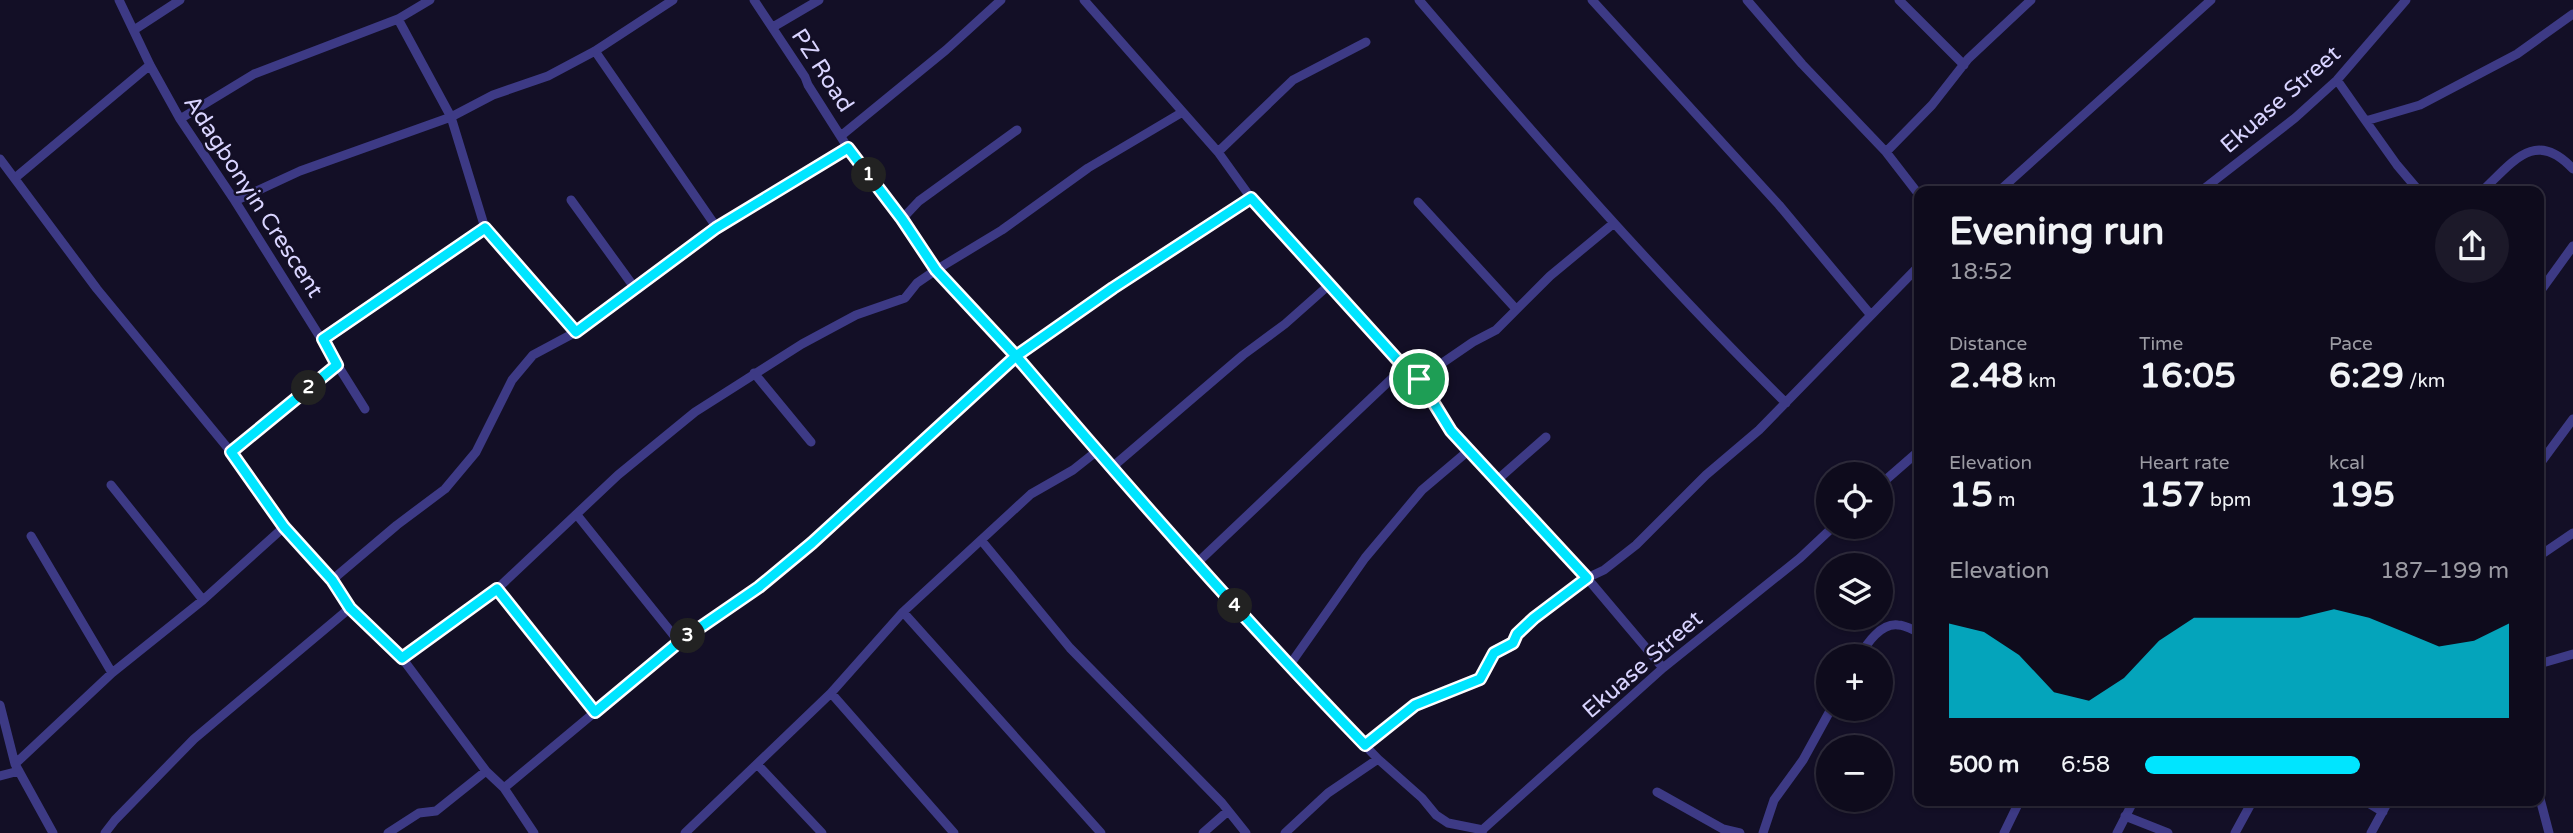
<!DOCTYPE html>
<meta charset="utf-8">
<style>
body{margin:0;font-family:"Varela Round",sans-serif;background:#1c1929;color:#f1f3f6;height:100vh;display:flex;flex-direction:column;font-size:26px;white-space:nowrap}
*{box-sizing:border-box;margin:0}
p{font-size:23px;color:#9b9ba3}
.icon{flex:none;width:38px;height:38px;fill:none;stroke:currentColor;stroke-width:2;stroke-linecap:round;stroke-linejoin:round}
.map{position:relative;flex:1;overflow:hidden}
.side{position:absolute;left:1914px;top:186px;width:630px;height:620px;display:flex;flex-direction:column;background:#0e0b1c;border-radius:14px;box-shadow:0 2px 5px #0004,0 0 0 2px #2e2b3b}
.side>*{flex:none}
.tools{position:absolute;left:1816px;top:462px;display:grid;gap:14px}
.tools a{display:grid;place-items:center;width:77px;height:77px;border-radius:50%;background:#0e0b1c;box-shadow:0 2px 5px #0004,0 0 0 2px #2e2b3b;font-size:35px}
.pin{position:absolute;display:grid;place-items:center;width:60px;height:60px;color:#fff;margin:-30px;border:4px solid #fff;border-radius:50%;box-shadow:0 2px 7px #0007}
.km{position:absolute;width:35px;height:35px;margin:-18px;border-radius:50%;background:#222;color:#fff;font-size:19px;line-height:35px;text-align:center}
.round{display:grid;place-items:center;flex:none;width:74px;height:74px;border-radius:37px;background:#1c1929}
.head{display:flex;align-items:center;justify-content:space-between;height:119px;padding:0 35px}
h1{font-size:38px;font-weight:700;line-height:52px}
.stats{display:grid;grid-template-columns:repeat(3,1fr);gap:10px;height:119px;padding:7px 35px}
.stats div{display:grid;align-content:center}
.stats b{font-size:35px;font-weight:700}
.stats small{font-size:19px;font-weight:400}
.stats p{font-size:19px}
.chart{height:196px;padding:14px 35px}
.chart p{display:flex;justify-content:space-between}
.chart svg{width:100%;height:126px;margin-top:7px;fill:#00e5ff;opacity:.7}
ul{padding:0 35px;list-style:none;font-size:23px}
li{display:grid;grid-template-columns:112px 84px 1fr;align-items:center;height:52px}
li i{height:18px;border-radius:9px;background:#00e5ff}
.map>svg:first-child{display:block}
</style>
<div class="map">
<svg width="2573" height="833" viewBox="0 0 2573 833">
<rect width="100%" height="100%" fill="#130f26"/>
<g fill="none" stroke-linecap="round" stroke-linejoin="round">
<path stroke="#3d3a85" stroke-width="9" d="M119 0 150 65 180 119 235 201 365 409
M754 0 805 77 808 85 848 148 902 219 936 270 1015 356 1110 469 1289 666 1378 759 1422 798 1436 815 1448 823 1483 830
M1084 0 1218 152 1251 198 1404 367 1419 379 1451 431 1468 451 1587 578 1663 668
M1419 0C1537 138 1656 275 1786 403
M1592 0 1779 205 1870 314
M1747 0 1802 64 1886 152 1920 196
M1899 0 1964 65
M398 19 451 117 485 228 576 332
M773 27 819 0
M134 30 180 0
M595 51 717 228
M2337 80 2365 120H2369L2420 105 2517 54 2573 14
M180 119 254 74 398 19 430 0
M2365 120 2397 165 2419 191
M842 135 946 50 1001 0
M1218 152 1293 80 1366 42
M1886 152 1932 105 1968 59 2031 0
M0 159 97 289 231 452 284 527 332 580 350 608 402 658 486 771 504 788 534 833
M15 178 150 65
M1999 191 2211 0
M2201 191 2295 118 2337 80 2406 0
M2482 191C2513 162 2535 128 2573 169
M571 200 634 287
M235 201 300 171 451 117 493 95 548 76 595 51 673 0
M1418 202 1516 309
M902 219 919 201 1017 130
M2539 293 2573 246
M323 339 485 228
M754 373 811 442
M1419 379 1473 342 1496 330 1550 276 1614 223
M231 452 337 365
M2539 465 2573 419
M1110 469 1243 355 1285 324 1329 285
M1496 481 1546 437
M1881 484 1920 450
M111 485 203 600
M577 515 679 642
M31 536 112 673
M981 540 1070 648 1222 803 1246 833
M2539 556 2573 533
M1196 564 1404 367
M332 580 397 525 445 489 476 452 512 380 533 355 576 332 717 228 848 148
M497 589 595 712
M903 612 1101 833
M1860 656C1867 643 1881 623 1898 625 1905 625 1913 630 1920 633
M402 658 497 589 618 475 695 412 802 344 856 315 905 298 917 283 936 270 1002 230 1088 168 1181 113
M2539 664 2573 654
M1289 666 1365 558 1422 490 1468 451
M831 693 954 833
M0 705 15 764 53 833
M1365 745 1415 705 1480 679 1494 653 1513 643 1517 634 1534 618 1587 578 1604 570 1636 545 1706 475 1759 430 1920 265
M15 764 112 673 203 600 284 527
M757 764 822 833
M0 776 19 771
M504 788 679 642 759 587 812 543 1015 356 1113 288 1251 198
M1657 792 1723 829 1740 833
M2539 795 2549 833
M2363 800 2383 812
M2125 816 2168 833
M1480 832 1663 668 1800 558 1833 527
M105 833 115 820 194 739 350 608
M388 833 419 813 436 811 486 771
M685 833 831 693 903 612 1031 494 1073 470 1097 451
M1203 833 1228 811
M1285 833 1328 793 1378 759
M1763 833 1774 800 1803 760 1831 709
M2004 833 2020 800
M2117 833 2134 800
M2235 833 2253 800
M2371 833 2389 800"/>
</g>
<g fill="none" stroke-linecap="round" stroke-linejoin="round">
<defs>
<path id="route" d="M1419 379 1404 367 1251 198 1113 288 1016 356 936 270 902 219 848 148 716 228 576 332 485 228 323 339 337 365 231 452 284 527 332 580 350 608 402 658 497 589 595 712 679 642 759 587 812 543 1016 356C1129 489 1244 620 1365 745L1415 705 1480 679 1494 653 1513 643 1517 634 1534 618 1587 578 1451 431 1419 379"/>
</defs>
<use href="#route" stroke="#fff" stroke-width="14"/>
<use href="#route" stroke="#00e5ff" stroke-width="9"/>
</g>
<g text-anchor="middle" stroke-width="5" stroke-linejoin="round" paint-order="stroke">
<g font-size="23" fill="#d9d4ff" stroke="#130f26">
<text transform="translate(823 70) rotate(57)" y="8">PZ Road</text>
<text transform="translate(2280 99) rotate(-41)" y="8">Ekuase Street</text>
<text transform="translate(254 196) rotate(57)" y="8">Adagbonyin Crescent</text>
<text transform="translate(1642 664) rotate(-41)" y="8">Ekuase Street</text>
</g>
</g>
</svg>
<div class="tools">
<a><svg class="icon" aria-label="locate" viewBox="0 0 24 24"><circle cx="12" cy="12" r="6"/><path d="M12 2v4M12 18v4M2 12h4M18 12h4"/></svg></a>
<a><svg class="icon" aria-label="layers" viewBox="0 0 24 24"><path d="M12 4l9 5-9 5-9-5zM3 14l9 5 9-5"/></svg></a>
<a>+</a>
<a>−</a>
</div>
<div class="pin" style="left:1419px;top:379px;background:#1e9e55"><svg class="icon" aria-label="arrive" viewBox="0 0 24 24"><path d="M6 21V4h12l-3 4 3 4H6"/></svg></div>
<b class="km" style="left:869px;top:175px">1</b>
<b class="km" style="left:309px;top:388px">2</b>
<b class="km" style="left:688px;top:636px">3</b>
<b class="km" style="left:1235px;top:606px">4</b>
<section class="side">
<div class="head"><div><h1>Evening run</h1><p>18:52</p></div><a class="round"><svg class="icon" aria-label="share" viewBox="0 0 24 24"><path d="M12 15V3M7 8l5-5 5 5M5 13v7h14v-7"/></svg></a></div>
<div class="stats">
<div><p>Distance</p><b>2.48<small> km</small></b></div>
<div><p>Time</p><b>16:05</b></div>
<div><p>Pace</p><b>6:29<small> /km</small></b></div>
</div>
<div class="stats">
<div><p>Elevation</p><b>15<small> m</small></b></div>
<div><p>Heart rate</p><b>157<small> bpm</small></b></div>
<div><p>kcal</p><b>195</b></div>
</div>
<div class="chart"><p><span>Elevation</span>187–199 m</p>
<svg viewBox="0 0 160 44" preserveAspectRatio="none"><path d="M0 44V11L10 14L20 22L30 35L40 38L50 30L60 17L70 9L80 9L90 9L100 9L110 6L120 9L130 14L140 19L150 17L160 11V44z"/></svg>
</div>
<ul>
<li><b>500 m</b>6:58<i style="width:59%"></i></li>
</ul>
</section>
</div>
